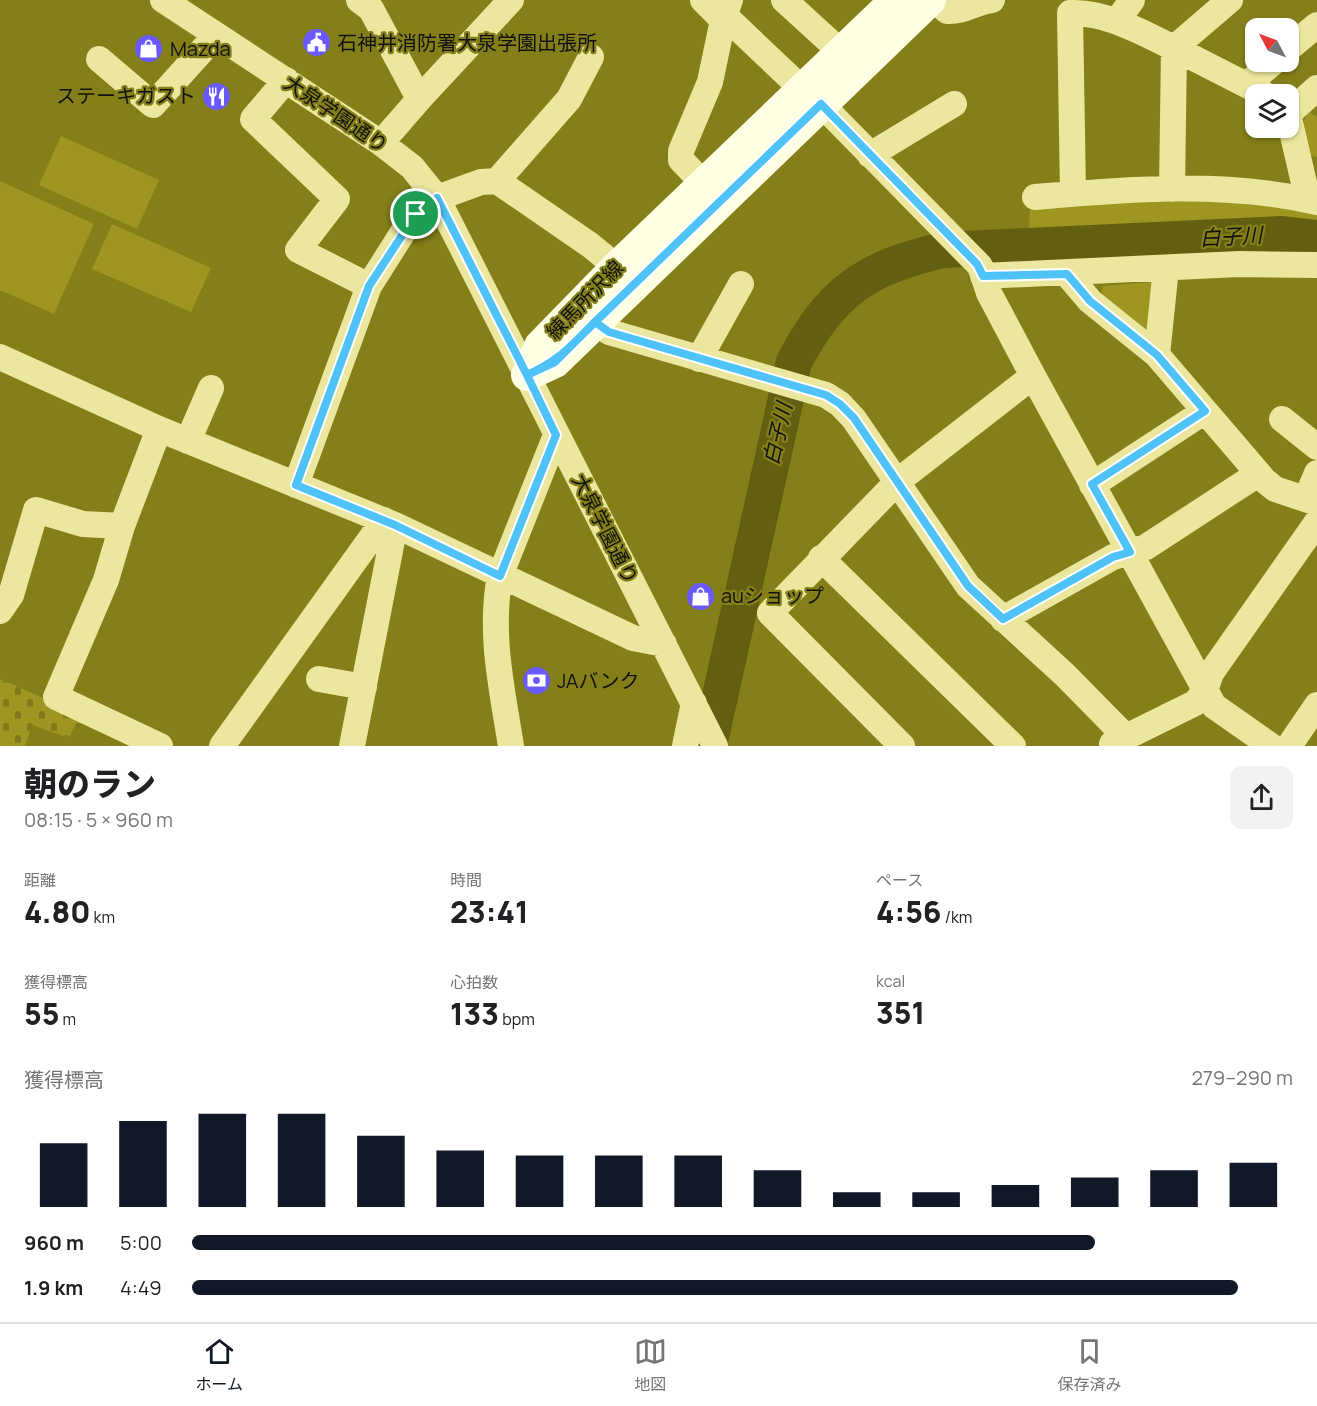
<!DOCTYPE html>
<html lang="ja">
<meta charset="utf-8">
<style>
body{margin:0;font-family:Manrope,"Noto Sans JP",sans-serif;background:#f2f2f2;color:#202124;height:100vh;display:flex;flex-direction:column;font-size:22px;white-space:nowrap}
*{box-sizing:border-box;margin:0}
p{font-size:20px;color:#757577}
.icon{flex:none;width:33px;height:33px;fill:none;stroke:currentColor;stroke-width:2;stroke-linecap:round;stroke-linejoin:round}
.map{position:relative;height:746px;overflow:hidden}
.drawer{display:flex;flex-direction:column;background:#fff;flex:1}
.drawer>*{flex:none}
.needle{width:39px;rotate:311deg}
.controls{position:absolute;left:1245px;top:18px;display:grid;gap:12px}
.controls a{display:grid;place-items:center;width:54px;height:54px;border-radius:12px;background:#fff;box-shadow:0 2px 4px #0004;font-size:30px}
.pin{position:absolute;display:grid;place-items:center;width:51px;height:51px;color:#fff;margin:-26px;border:3px solid #fff;border-radius:50%;box-shadow:0 2px 6px #0007}
.round{display:grid;place-items:center;flex:none;width:63px;height:63px;border-radius:12px;background:#f2f2f2}
.overview{display:flex;align-items:center;justify-content:space-between;height:102px;padding:0 24px}
h1{font-size:33px;font-weight:800;line-height:45px}
.figures{display:grid;grid-template-columns:repeat(3,1fr);gap:9px;height:102px;padding:6px 24px}
.figures div{display:grid;align-content:center}
.figures b{font-size:30px;font-weight:800}
.figures small{font-size:16px;font-weight:400}
.figures p{font-size:16px}
.chart{height:168px;padding:12px 24px}
.chart p{display:flex;justify-content:space-between}
.chart svg{width:100%;height:108px;margin-top:6px;stroke:#111827;stroke-width:6}
ul{padding:0 24px;list-style:none;font-size:20px}
li{display:grid;grid-template-columns:96px 72px 1fr;align-items:center;height:45px}
li i{height:15px;border-radius:8px;background:#111827}
.tab-bar{display:flex;justify-content:space-around;align-items:center;height:84px;border-top:2px solid #e0e0e0;background:#fff;font-size:16px;color:#757577}
.tab-bar a{display:grid;justify-items:center;gap:3px}
.tab-bar .active{color:#111827}
.map>svg:first-child{display:block}
</style>
<div class="map">
<svg width="1317" height="746" viewBox="0 0 1317 746">
<defs>
<pattern id="cemetery-stones" width="16" height="16" patternUnits="userSpaceOnUse" patternTransform="scale(1.5)"><rect width="16" height="16" fill="#9e9621"/><path d="M2 7V4a2 2 0 0 1 4 0v3zM10 15v-3a2 2 0 0 1 4 0v3z" fill="#7f791b"/></pattern>
</defs>
<rect width="100%" height="100%" fill="#847f18"/>
<path fill="#9e9621" d="M1308 111 1317 117V157L1310 155 1302 126Z
M61 136 159 180 137 229 39 185Z
M0 181 94 224 54 314 0 290Z
M1234 200 1317 212V222L1252 220 1029 232 1030 206Z
M112 224 211 268 191 312 92 269Z
M1155 282 1147 332 1101 293 1103 286Z"/>
<path fill="url(#cemetery-stones)" d="M0 679 84 716 79 729 74 727 69 738 32 725 25 746H0Z"/>
<g fill="none" stroke-linecap="round" stroke-linejoin="round">
<path stroke="#625f10" stroke-width="36" d="M709 746 794 362C831 291 866 268 943 250L1281 234 1317 238"/>
<path stroke="#ece79e" stroke-width="26" d="M163 0 381 143 412 167 437 198 715 746
M359 0 371 9 415 91 421 97 511 0
M703 0 723 20
M784 0 841 52
M935 0 947 11C964 12 975 2 992 0
M724 15 802 89
M1117 21 1132 0
M1288 49 1317 25
M99 59 153 105 216 35
M286 80 253 119 337 199 298 250 369 286
M1247 84 1274 62
M821 104 980 266 989 293 1033 376 1214 706 1271 746
M381 143 421 97
M870 155 954 104
M497 181 590 245 617 267
M703 183 681 160V151L710 82 723 20 730 0
M1172 189 1174 48 1264 94
M1073 193 1070 13C1107 12 1141 32 1174 48L1230 0
M1035 197C1128 189 1225 181 1317 202
M1308 200 1288 114 1317 88
M1067 274 1090 301 1157 355 1264 480 1275 489 1317 503
M983 276 1239 264 1317 265
M595 322 609 332 826 395 840 404 854 419 968 586 1065 675 1126 737
M1157 355 1166 268
M0 357 159 429 395 525 633 638 664 644
M699 359 741 284
M1282 419 1317 447
M159 429 122 526 106 580 56 697 160 746
M188 441 211 388
M296 485 369 286 410 221 421 208 437 198 481 182 497 181 569 99 591 57
M1092 485 1205 411
M1306 499 1317 473
M821 558 1013 746
M0 611 11 595 36 510 83 524 122 526
M1003 619 1113 557 1146 547 1258 474
M319 679 364 687
M1112 744 1195 703 1205 691 1211 673 1317 522
M222 746 384 520
M352 746 395 525
M511 746C502 689 489 633 500 576L556 435
M685 746 694 703
M902 746 770 613 898 481 1033 376
M1289 746 1317 705"/>
<path stroke="#ffffe3" stroke-width="32" d="M527 375 555 362 930 0
M527 375 540 346 617 267 896 0"/>
</g>
<g fill="none" stroke-linecap="round" stroke-linejoin="round">
<defs>
<path id="route" d="M416 214 369 286 296 485 395 525 500 576 556 435 527 375 555 362 595 322 609 332 826 395 840 404 854 418 968 586 1003 619 1113 557 1130 552 1092 484 1205 411 1157 355 1090 301 1067 274 983 276 977 264 821 104 595 322C570 347 561 359 527 375L437 198 416 214"/>
</defs>
<use href="#route" stroke="#fff" stroke-width="12"/>
<use href="#route" stroke="#4fc3f7" stroke-width="8"/>
</g>
<defs>
<symbol id="civic-disc" viewBox="-11 -11 22 22"><circle r="9.5" fill="#6959ff" stroke="#847f18"/><path d="M-.6-6.5H3V-4.5H.6V-3L4-1V1h2V6H-6V1h2V-1L-.6-3ZM-1.2 2.5V6h2.4V2.5Z" fill="#fff"/></symbol>
<symbol id="shop-disc" viewBox="-11 -11 22 22"><circle r="9.5" fill="#6959ff" stroke="#847f18"/><path d="M-5-2.5h2.3a2.7 3.5 0 0 1 5.4 0H5L5.5 6h-11ZM-1.5-2.5h3a1.5 2.3 0 0 0-3 0Z" fill="#fff"/></symbol>
<symbol id="restaurant-disc" viewBox="-11 -11 22 22"><circle r="9.5" fill="#6959ff" stroke="#847f18"/><path d="M-5-6h1v4h1v-4h1v4h1v-4h1v5L-1.5 .5V6h-2V.5L-5-1ZM5-6V6H3V1.5H1.5Q1.5-4 5-6Z" fill="#fff"/></symbol>
<symbol id="bank-disc" viewBox="-11 -11 22 22"><circle r="9.5" fill="#6959ff" stroke="#847f18"/><path d="M-6-4H6V4H-6ZM0-2.3a2.3 2.3 0 1 0 0 4.6a2.3 2.3 0 1 0 0-4.6Z" fill="#fff"/></symbol>
</defs>
<g fill-rule="evenodd">
<use href="#civic-disc" x="300" y="26" width="33" height="33"/>
<use href="#shop-disc" x="132" y="32" width="33" height="33"/>
<use href="#restaurant-disc" x="200" y="80" width="33" height="33"/>
<use href="#shop-disc" x="684" y="580" width="33" height="33"/>
<use href="#bank-disc" x="520" y="664" width="33" height="33"/>
</g>
<g text-anchor="middle" stroke-width="4.5" stroke-linejoin="round" paint-order="stroke">
<g font-size="20" fill="#111" stroke="#847f18" text-anchor="start">
<text x="337" y="50">石神井消防署大泉学園出張所</text>
<text x="170" y="56">Mazda</text>
<text x="196" y="103" text-anchor="end">ステーキガスト</text>
<text x="721" y="603">auショップ</text>
<text x="557" y="688">JAバンク</text>
</g>
<g font-size="20" fill="#111" stroke="#847f18">
<text transform="translate(336 114) rotate(34)" y="7">大泉学園通り</text>
<text transform="translate(585 300) rotate(-46)" y="7">練馬所沢線</text>
<text transform="translate(605 529) rotate(63)" y="7">大泉学園通り</text>
</g>
<g font-size="21" font-style="italic" fill="#111" stroke="#847f18">
<text transform="translate(1231 237) rotate(-3)" y="7">白子川</text>
<text transform="translate(778 434) rotate(-77)" y="7">白子川</text>
</g>
</g>
</svg>
<div class="controls">
<a><svg class="needle" viewBox="-14 -14 28 28"><path d="M0-13l5 13h-10z" fill="#e53935"/><path d="M0 13l5-13h-10z" fill="#757577"/></svg></a>
<a><svg class="icon" aria-label="layers" viewBox="0 0 24 24"><path d="M12 4l9 5-9 5-9-5zM3 14l9 5 9-5"/></svg></a>
</div>
<div class="pin" style="left:416px;top:214px;background:#1e9e55"><svg class="icon" aria-label="arrive" viewBox="0 0 24 24"><path d="M6 21V4h12l-3 4 3 4H6"/></svg></div>
</div>
<section class="drawer">
<div class="overview"><div><h1>朝のラン</h1><p>08:15 · 5 × 960 m</p></div><a class="round"><svg class="icon" aria-label="share" viewBox="0 0 24 24"><path d="M12 15V3M7 8l5-5 5 5M5 13v7h14v-7"/></svg></a></div>
<div class="figures">
<div><p>距離</p><b>4.80<small> km</small></b></div>
<div><p>時間</p><b>23:41</b></div>
<div><p>ペース</p><b>4:56<small> /km</small></b></div>
</div>
<div class="figures">
<div><p>獲得標高</p><b>55<small> m</small></b></div>
<div><p>心拍数</p><b>133<small> bpm</small></b></div>
<div><p>kcal</p><b>351</b></div>
</div>
<div class="chart"><p><span>獲得標高</span>279–290 m</p>
<svg viewBox="0 0 160 44" preserveAspectRatio="none"><path d="M5 44V18M15 44V9M25 44V6M35 44V6M45 44V15M55 44V21M65 44V23M75 44V23M85 44V23M95 44V29M105 44V38M115 44V38M125 44V35M135 44V32M145 44V29M155 44V26"/></svg>
</div>
<ul>
<li><b>960 m</b>5:00<i style="width:82%"></i></li>
<li><b>1.9 km</b>4:49<i style="width:95%"></i></li>
</ul>
</section>
<nav class="tab-bar">
<a class="active"><svg class="icon" aria-label="home" viewBox="0 0 24 24"><path d="M3 11l9-7 9 7M6 9v11h12V9"/></svg>ホーム</a>
<a><svg class="icon" aria-label="map" viewBox="0 0 24 24"><path d="M3 6l6-2 6 2 6-2v14l-6 2-6-2-6 2zM9 4v14M15 6v14"/></svg>地図</a>
<a><svg class="icon" aria-label="saved" viewBox="0 0 24 24"><path d="M7 4h10v16l-5-4-5 4z"/></svg>保存済み</a>
</nav>
